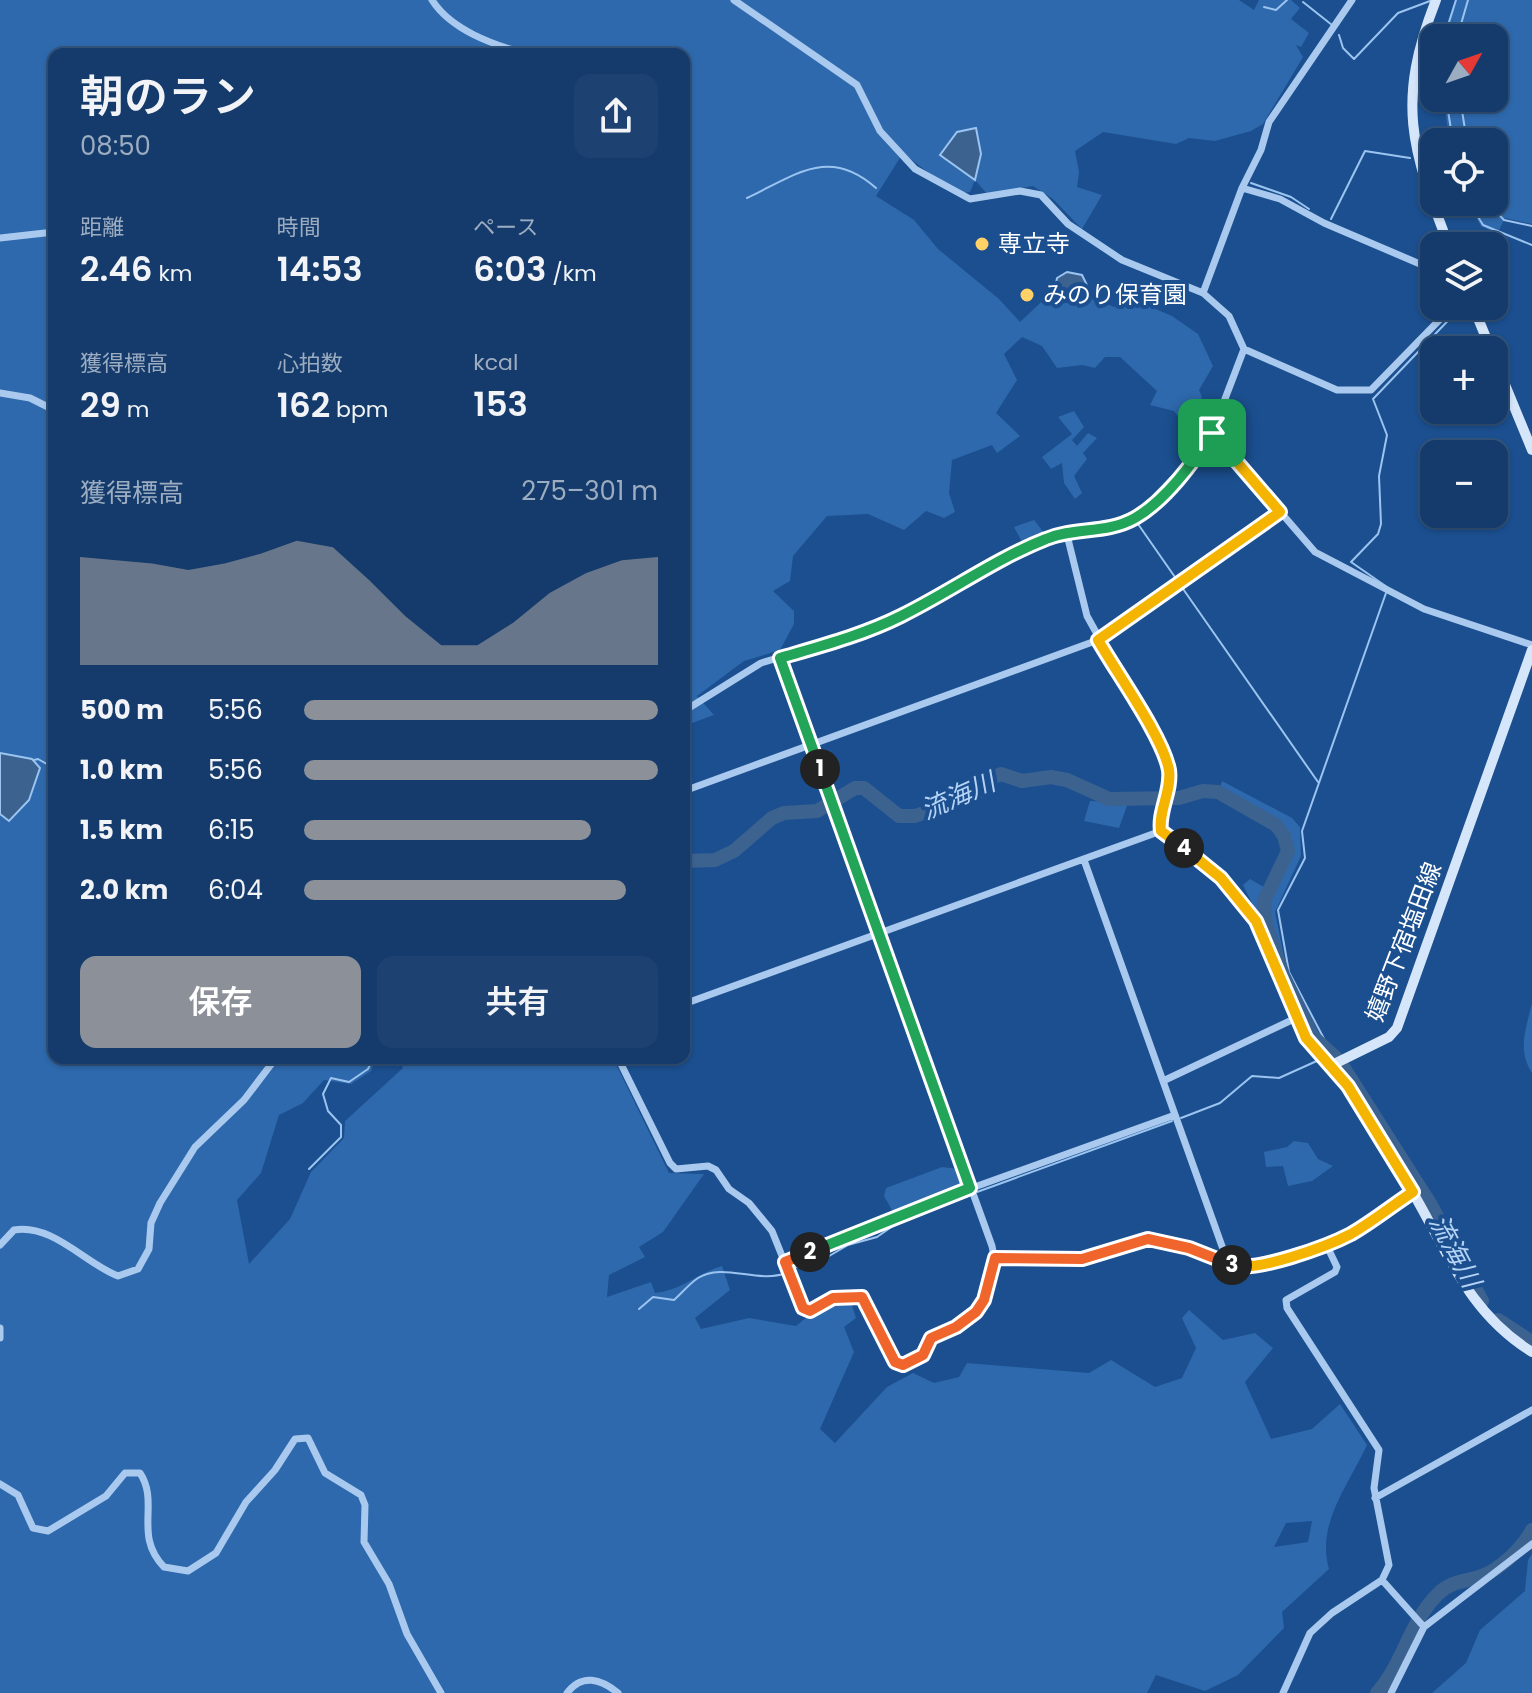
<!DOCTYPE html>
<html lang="ja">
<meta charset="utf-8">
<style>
body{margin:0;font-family:Poppins,"Noto Sans JP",sans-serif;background:#1d4271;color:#f1f3f6;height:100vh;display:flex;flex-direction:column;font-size:30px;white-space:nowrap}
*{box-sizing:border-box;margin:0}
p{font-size:26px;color:#9dadc1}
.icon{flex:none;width:44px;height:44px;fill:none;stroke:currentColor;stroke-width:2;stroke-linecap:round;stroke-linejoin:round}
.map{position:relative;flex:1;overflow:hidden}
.sheet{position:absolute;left:48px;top:48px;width:642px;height:1016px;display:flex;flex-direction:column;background:#143b6b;border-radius:16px;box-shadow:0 2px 6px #0004,0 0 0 2px #33557e}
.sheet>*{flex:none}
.needle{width:52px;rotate:50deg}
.controls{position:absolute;left:1420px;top:24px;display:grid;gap:16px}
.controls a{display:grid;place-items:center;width:88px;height:88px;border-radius:16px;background:#143b6b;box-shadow:0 2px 6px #0004,0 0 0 2px #33557e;font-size:40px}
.pin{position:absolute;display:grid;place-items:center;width:68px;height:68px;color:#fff;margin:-34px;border-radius:16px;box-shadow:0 4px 12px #0006}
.km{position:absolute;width:40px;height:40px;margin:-20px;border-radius:50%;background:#222;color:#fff;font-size:22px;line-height:40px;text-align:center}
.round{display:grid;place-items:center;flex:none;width:84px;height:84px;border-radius:16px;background:#1d4271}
.head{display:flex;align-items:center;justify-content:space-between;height:136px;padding:0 32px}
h1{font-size:44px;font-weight:600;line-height:60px}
.figures{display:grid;grid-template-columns:repeat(3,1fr);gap:12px;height:136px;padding:8px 32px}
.figures div{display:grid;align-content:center}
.figures b{font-size:34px;font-weight:600}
.figures small{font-size:22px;font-weight:400}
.figures p{font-size:22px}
.chart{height:224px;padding:16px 32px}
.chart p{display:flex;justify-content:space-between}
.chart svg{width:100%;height:144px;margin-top:8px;fill:#8c9099;opacity:.7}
.button{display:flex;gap:16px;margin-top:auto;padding:16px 32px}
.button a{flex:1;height:92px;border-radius:16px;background:#8c9099;color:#fff;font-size:32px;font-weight:600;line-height:92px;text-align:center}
.button a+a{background:#1d4271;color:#f1f3f6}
ul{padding:0 32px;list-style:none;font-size:26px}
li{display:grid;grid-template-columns:128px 96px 1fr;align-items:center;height:60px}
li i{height:20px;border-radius:10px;background:#8c9099}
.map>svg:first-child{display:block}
</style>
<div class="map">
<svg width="1532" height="1693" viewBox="0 0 1532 1693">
<rect width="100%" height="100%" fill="#1b4f8f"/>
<path fill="#2e69ad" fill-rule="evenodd" d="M0 0H1239L1254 10 1259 0H1291L1300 8 1291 19 1309 33 1301 47 1296 45 1303 57 1263 124 1251 131 1215 141 1189 138 1176 144 1103 132 1075 151 1079 172 1077 187 1102 195 1082 229 1053 199 1033 186 987 194 975 180 970 192 956 194 903 153 876 196 914 220 938 249 999 299 1020 322 1055 289C1075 296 1095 297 1114 307L1132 299 1172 316 1198 334 1213 366 1199 390 1202 397 1186 427 1174 411 1150 405 1157 391 1120 357H1105L1095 368 1082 365 1057 368 1042 346 1022 337 1004 354 1017 380 996 413 1020 436 997 453 992 445 952 460 949 493 955 512 944 518 926 511 904 530 868 514 827 516 793 556 790 581 773 591 794 611V624L780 650 744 661 697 696 714 715 684 726V54H54V455L51 460 54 510 51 531 54 534V1058H376L371 1071 351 1084 324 1080 303 1103 279 1115 261 1173 237 1200 249 1264 290 1219 311 1172 344 1138 345 1121 403 1068 399 1058H613L669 1173 704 1174 663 1232 639 1247 645 1257 609 1275 607 1297 651 1282 655 1293C680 1291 698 1273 722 1266L730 1290 695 1318 701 1329 749 1318 796 1326 824 1303 851 1302 856 1318 844 1327 854 1352 820 1429 835 1443 887 1387 913 1373 934 1383 959 1377 967 1363 1089 1373 1111 1360 1155 1387 1182 1378 1196 1348 1182 1318 1189 1310 1223 1340 1255 1333 1273 1348 1245 1382 1271 1439 1312 1429 1340 1404 1367 1445C1348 1486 1316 1524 1329 1569L1282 1612 1284 1628 1238 1675 1205 1691 1156 1675 1147 1693H0V814L9 821 32 759 0 753ZM1312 1521 1308 1542 1274 1547 1286 1523Z
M1455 0H1532V224L1505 218 1497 234 1481 226 1467 202H1494V142H1449L1444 98H1494V38H1442Z
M1074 411 1084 427 1072 440 1077 446 1088 433 1097 438 1083 453 1087 459 1074 476 1082 493 1075 499 1064 483 1062 463 1051 469 1042 457 1072 434 1058 417Z
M1034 520 1045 534 1023 544 1014 527Z
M1222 781 1292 818 1300 827 1301 856 1275 912 1287 972 1320 1035H1315L1285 975 1270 927 1257 913 1243 885 1250 879 1274 893 1293 853C1283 817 1250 806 1220 788Z
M1090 801 1128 803 1119 828 1084 821Z
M1532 1003V1073C1517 1050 1526 1029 1532 1003Z
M1294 1141 1308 1143 1318 1159 1333 1166 1312 1181 1288 1186 1283 1166 1266 1167 1264 1152 1287 1147Z
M942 1167 958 1169 963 1186 893 1212 884 1196 886 1188Z
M1532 1554V1693H1432L1466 1663 1480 1630 1525 1591 1528 1560Z"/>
<path fill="#3c6290" stroke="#9cc4f0" stroke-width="2" d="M976 128 981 154 975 180 940 155 957 132Z
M1067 272 1082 275 1087 285 1083 299 1055 289 1057 278Z
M0 753 32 759 40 768 29 800 9 821 0 814Z"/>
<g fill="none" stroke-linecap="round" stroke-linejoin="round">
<path stroke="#9cc4f0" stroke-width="2" d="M1303 2 1332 25
M1264 7 1276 10 1287 0
M1339 35 1343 48 1354 59 1398 13 1430 1
M1444 38 1456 0
M1457 38 1468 0
M1446 98 1453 142
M1460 98 1467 142
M1426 161 1434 162
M1251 183 1291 197 1309 209
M747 198C796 175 829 146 876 188
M1469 202 1483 225 1532 245
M1487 202 1504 220 1532 226
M1331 219 1365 151 1410 158
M1494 249 1500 235
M1138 524 1177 580
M1181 586 1318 782
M1387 587 1351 562 1378 534 1381 524 1379 476 1387 435 1373 399 1462 306
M34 760 38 759 54 768
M1331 1052 1289 972 1278 910 1305 858 1302 831 1386 593
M1181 1118 1220 1103 1252 1076 1279 1078 1319 1060
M309 1169 341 1137V1125L328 1111 323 1094 331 1078 349 1082 368 1069 373 1058
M977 1192 1172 1121
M792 1268 824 1259 848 1245 877 1237 903 1219 968 1196
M639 1309 653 1297 674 1300C682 1293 689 1284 698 1278 723 1262 758 1284 786 1273"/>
<path stroke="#3c6290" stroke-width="14" d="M684 861 715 860 734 851 772 818 784 813 817 811 855 788H864L899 816H915L976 794 991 778 1001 774 1022 781 1051 777 1067 780 1109 799 1179 798 1203 791 1218 792 1276 825 1284 836 1288 851 1264 901 1266 924 1283 975 1313 1037 1336 1058
M1342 1065 1431 1205 1482 1301
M1498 1320 1532 1342
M1377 1693C1403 1664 1410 1621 1438 1594 1452 1579 1472 1582 1489 1573 1506 1563 1523 1547 1532 1530"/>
<path stroke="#a9c9ee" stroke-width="7" d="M432 0C451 30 492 44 525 54
M1242 188 1280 199 1324 223 1434 270
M0 238 54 232
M1203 293 1242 188 1261 150 1269 122 1352 0
M1244 349 1337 390H1371L1453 306
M0 393 30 398 54 410
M1212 433 1315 552 1424 609 1532 645
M1067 535 1087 616 1158 744 1169 771 1159 822 1161 831 1206 864 1256 921 1306 1038 1332 1065
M684 711 761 663 849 637 899 617 1005 557 1050 537 1089 532 1136 517 1202 449 1212 433 1244 349 1229 316 1203 293 1122 260 1068 224 1041 195 1020 191 970 199 915 169 880 131 857 85 734 0
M684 791 1098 640 1280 512
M1084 860 1228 1263
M684 1004 1161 831
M618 1058 670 1163 676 1169 708 1166 716 1170 729 1189 749 1203 772 1231 803 1308 810 1311 833 1298 862 1297 895 1362 903 1365 923 1355 926 1344C957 1315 979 1330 989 1277 991 1265 995 1258 992 1246L780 658
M1163 1081 1296 1018
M0 1245 14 1230C52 1223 86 1264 118 1276L138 1269 149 1249 151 1223 160 1203 195 1147 244 1100 276 1058
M995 1258 1082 1259 1148 1239 1189 1248 1242 1268 1256 1266 1351 1234 1413 1192
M785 1262 877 1227 891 1217 1175 1115
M0 1328V1338
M0 1484 18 1495 33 1528 48 1531 106 1496 125 1473H140C160 1503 133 1535 164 1567L188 1571 216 1553 246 1502 275 1470 295 1439 308 1438 325 1473 361 1495 365 1505 364 1542 389 1584 407 1634 441 1693
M1375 1498 1532 1410
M1382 1580 1424 1627
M567 1693C582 1673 601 1679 618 1693
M1283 1693 1310 1633 1332 1613 1382 1580 1389 1565 1374 1488 1379 1450 1287 1308 1286 1300 1335 1272 1337 1267 1326 1244
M1391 1693 1424 1627 1532 1544"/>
<path stroke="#d6e6fa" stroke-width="10" d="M1436 0C1396 102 1411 148 1449 246
M1473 306 1491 350
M1494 358 1532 450
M1532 650 1397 1028 1389 1037 1332 1065C1367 1109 1394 1158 1421 1207 1453 1265 1474 1316 1532 1352"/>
</g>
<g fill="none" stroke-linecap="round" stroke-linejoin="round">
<defs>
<path id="split-1" d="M820 769 780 658C821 646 863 635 901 616 950 592 995 559 1046 539 1074 527 1107 534 1135 518 1165 501 1194 462 1212 433"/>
<path id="split-2" d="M810 1252 970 1188 820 769"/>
<path id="split-3" d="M810 1252 785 1262 803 1308 810 1311 833 1298 862 1297 895 1362 903 1365 923 1355 931 1338 956 1327 976 1312 984 1300 995 1258 1082 1259 1148 1239 1189 1248 1232 1265"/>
<path id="split-4" d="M1184 848 1221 878 1256 921 1306 1038 1348 1086 1413 1192C1393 1205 1372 1222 1351 1234 1328 1246 1255 1273 1232 1265"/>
<path id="split-5" d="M1184 848 1161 831C1158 811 1172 791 1169 770 1163 737 1116 672 1098 640L1280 512 1212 433"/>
</defs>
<use href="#split-1" stroke="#fff" stroke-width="16"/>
<use href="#split-2" stroke="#fff" stroke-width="16"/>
<use href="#split-3" stroke="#fff" stroke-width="16"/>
<use href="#split-4" stroke="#fff" stroke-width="16"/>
<use href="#split-5" stroke="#fff" stroke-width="16"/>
<use href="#split-1" stroke="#22a559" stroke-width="10"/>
<use href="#split-2" stroke="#22a559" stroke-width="10"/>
<use href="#split-3" stroke="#f0652b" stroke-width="10"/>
<use href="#split-4" stroke="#f5b400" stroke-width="10"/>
<use href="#split-5" stroke="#f5b400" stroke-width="10"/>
</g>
<g fill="#ffd166" stroke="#1b4f8f" stroke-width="3">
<circle cx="982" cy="244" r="8"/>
<circle cx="1027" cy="295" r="8"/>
</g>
<g text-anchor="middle" stroke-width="8" stroke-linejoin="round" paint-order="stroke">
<g font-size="24" fill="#fff" stroke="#1b4f8f" text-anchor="start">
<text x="998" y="252">専立寺</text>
<text x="1043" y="303">みのり保育園</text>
</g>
<g font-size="24" fill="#fff" stroke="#1b4f8f">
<text transform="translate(1404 942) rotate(-69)" y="8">嬉野下宿塩田線</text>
</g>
<g font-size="26" font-style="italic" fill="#b5d3f5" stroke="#1b4f8f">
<text transform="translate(958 796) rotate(-24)" y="9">流海川</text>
<text transform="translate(1455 1251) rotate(62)" y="9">流海川</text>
</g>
</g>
</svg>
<div class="controls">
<a><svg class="needle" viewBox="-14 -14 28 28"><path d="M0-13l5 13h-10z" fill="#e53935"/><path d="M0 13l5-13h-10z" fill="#9dadc1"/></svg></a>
<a><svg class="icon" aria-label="locate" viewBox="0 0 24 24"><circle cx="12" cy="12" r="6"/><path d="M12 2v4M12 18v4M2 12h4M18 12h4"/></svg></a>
<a><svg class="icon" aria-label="layers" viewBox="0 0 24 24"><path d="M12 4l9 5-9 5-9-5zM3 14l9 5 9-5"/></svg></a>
<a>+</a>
<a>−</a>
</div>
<div class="pin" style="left:1212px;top:433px;background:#1e9e55"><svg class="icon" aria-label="arrive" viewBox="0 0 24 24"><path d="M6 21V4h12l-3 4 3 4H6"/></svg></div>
<b class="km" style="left:820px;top:769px">1</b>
<b class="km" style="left:810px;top:1252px">2</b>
<b class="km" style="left:1232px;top:1265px">3</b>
<b class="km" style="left:1184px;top:848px">4</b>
<section class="sheet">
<div class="head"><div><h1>朝のラン</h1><p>08:50</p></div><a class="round"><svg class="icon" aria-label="share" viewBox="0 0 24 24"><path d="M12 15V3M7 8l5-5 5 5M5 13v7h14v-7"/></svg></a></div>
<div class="figures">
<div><p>距離</p><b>2.46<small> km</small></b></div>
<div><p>時間</p><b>14:53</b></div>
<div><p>ペース</p><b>6:03<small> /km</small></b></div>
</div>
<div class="figures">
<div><p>獲得標高</p><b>29<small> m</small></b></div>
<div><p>心拍数</p><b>162<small> bpm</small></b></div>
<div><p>kcal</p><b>153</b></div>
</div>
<div class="chart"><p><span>獲得標高</span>275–301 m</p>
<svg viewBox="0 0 160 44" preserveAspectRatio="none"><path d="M0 44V11L10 12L20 13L30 15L40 13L50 10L60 6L70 8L80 18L90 29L100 38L110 38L120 31L130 22L140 16L150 12L160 11V44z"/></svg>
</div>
<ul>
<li><b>500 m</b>5:56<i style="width:100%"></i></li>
<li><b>1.0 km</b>5:56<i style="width:100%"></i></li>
<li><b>1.5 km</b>6:15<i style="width:81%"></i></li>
<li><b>2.0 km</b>6:04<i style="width:91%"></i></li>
</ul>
<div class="button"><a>保存</a><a>共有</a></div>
</section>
</div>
